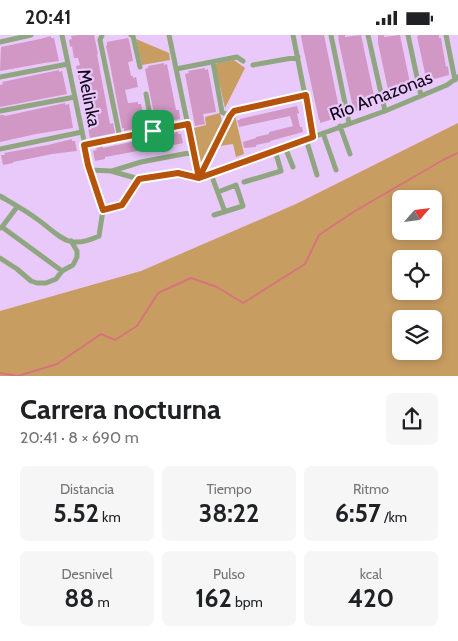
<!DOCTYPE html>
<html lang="es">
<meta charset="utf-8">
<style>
body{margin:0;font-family:Cabin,sans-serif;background:#f6f6f6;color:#202124;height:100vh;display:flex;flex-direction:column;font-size:19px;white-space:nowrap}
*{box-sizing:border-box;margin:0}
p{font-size:16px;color:#757577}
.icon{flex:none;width:28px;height:28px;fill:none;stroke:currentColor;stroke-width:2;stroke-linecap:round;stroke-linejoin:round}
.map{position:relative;height:341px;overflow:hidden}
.drawer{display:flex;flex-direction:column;background:#fff;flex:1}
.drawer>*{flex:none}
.needle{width:32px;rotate:62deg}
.controls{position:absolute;left:392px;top:155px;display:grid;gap:10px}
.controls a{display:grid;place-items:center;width:50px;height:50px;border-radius:8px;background:#fff;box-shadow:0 2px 8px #0003;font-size:25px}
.pin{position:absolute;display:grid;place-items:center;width:42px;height:42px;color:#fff;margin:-21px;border-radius:10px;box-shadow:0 2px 8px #0006}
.round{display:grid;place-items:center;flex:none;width:52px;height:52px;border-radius:8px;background:#f6f6f6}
.headline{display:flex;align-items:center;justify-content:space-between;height:85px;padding:0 20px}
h1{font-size:28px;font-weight:700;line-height:38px}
.figures{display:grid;grid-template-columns:repeat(3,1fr);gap:8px;height:85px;padding:5px 20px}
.figures div{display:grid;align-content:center;border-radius:8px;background:#f6f6f6;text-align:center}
.figures b{font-size:25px;font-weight:700}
.figures small{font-size:14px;font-weight:400}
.figures p{font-size:14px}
.status{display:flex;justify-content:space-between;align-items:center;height:35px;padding:0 25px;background:#fff;direction:ltr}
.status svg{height:14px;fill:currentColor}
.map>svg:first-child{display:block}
</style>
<div class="status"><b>20:41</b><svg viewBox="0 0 49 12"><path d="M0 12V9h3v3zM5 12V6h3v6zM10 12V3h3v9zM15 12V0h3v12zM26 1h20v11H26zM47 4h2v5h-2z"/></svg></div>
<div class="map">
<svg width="458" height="341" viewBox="0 0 458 341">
<rect width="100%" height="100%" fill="#e8c9f9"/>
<path fill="#c89d62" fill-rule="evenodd" d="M136 4 169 18 170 25 142 30Z
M234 25 245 33 225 73 215 30 218 28Z
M220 78 222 87 200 129 194 93 206 90 205 82Z
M235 81 244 119 236 122 233 109 220 111Z
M458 88V341H0V276L141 236 296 169ZM401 164H434V196H401ZM401 224H434V256H401ZM401 284H434V316H401Z"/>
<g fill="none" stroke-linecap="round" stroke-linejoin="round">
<path stroke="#d8727d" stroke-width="2" d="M0 338 17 341
M18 341 57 329 101 299 115 305 137 291 158 258 191 243 217 252 243 268 305 229 319 200 355 176 443 125 458 118"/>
</g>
<path fill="#d197c5" d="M78 0H94L98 19H97L110 89 113 88 115 98 90 103 76 31 80 30 78 23H74L72 11 70 12 69 5 72 4 71 1Z
M301 0H324L339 73H341L343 81 320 88V85H319L302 7Z
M338 0H345V2L361 0 374 61H376L378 69 355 76 354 73H353L338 3H339Z
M378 0H384V2L400 0 410 48 412 47 414 55 391 62 390 59H389L378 8Z
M420 0H439V3H441L446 32 448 31 449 40 427 46V43H426L417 1Z
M51 1V3H54L59 26 44 28 0 36 1 12 40 4Z
M128 3 129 5 133 26 128 27 131 41H133V43L136 42 138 52 125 55 128 68 138 67V69H141L144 82 146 81 148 91 124 96V93H122L109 24 106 11 107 10V7Z
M164 28V30L167 29 176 75H179L180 84 156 89 145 34 148 33V31Z
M205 33V35L208 34 216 77 203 79 205 89 195 91 185 39 189 38 188 36Z
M59 35V37L62 36 67 59 0 72V50L3 49 2 47Z
M65 68V70L69 69 73 93 36 99 0 107V80H4L5 81Z
M297 71 299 78 297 79 300 92H302L303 97 270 106V107L256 110V112L244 113 243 107 256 103V102L269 99V97L293 91 290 81 239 92 237 85H240V84Z
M178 97V99H181L183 108 174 110 173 109 154 113 105 122V124L95 126 93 116 97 115 96 113 103 111V113Z
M72 104V106H75L77 116 52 119 13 127V128L3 130 1 120H5L4 118 48 110Z"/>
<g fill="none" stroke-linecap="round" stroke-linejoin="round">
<path stroke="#8fa681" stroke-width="5" d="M102 0 100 5 120 103
M131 0 133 1 140 32
M169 0 199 143
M293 0 313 101
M331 0 349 88
M368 0 385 76
M408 0 421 61
M446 0 455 45
M0 7 31 0
M213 27 222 77 230 81
M253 30 298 22
M176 34 237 22 243 26
M0 42 68 29
M146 59 153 96
M0 76 75 62
M340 91 350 119
M323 98 336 135
M306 104 317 140
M84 110 188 89
M285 112 293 132
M0 114 82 97
M90 135 111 136 139 144 178 138 199 143
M112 136 141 127 194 117
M211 139 225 177
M199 143 385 76 447 50 458 42
M200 143 230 81 234 76 305 61
M244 147 281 136 275 115
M0 161C12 168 25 175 37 184 61 201 67 216 99 201L103 175 89 130 62 0
M103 175 122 171 139 144
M214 180 243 171 236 150 218 157
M2 192 62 236
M0 193 2 192 17 172
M0 223 17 234 31 246 37 248H46L56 244 62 236 73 230 77 222V216L71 206"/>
</g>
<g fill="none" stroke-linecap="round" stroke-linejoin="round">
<defs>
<path id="route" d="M153 96 84 110 88 130 103 175 122 170 139 144 178 138 199 143 313 102 306 60 234 76 230 81 199 143 188 89 153 96"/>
</defs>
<use href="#route" stroke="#fff" stroke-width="10"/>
<use href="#route" stroke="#b45309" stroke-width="6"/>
</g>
<g text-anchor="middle" stroke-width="4.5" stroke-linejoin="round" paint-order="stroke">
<g font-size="18" fill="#120519" stroke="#e8c9f9">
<text transform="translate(381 61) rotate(-21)" y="6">Río Amazonas</text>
<text transform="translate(89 63) rotate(79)" y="6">Melinka</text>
</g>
</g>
</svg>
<div class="controls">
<a><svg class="needle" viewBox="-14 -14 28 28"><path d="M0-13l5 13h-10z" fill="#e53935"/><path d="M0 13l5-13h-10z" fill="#757577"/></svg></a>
<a><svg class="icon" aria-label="locate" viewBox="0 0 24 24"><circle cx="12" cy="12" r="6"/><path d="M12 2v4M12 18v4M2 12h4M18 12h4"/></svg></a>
<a><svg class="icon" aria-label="layers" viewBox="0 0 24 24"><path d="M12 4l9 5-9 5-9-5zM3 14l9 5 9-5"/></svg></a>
</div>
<div class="pin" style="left:153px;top:96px;background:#1e9e55"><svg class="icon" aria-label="arrive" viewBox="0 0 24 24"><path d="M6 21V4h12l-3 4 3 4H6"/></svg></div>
</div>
<section class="drawer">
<div class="headline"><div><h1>Carrera nocturna</h1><p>20:41 · 8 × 690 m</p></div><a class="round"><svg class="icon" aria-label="share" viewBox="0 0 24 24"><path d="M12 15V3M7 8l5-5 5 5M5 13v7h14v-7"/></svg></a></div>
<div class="figures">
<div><p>Distancia</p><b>5.52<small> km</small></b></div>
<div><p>Tiempo</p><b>38:22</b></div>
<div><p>Ritmo</p><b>6:57<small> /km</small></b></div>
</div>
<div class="figures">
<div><p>Desnivel</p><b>88<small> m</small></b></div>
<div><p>Pulso</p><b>162<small> bpm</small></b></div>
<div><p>kcal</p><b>420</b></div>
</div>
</section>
